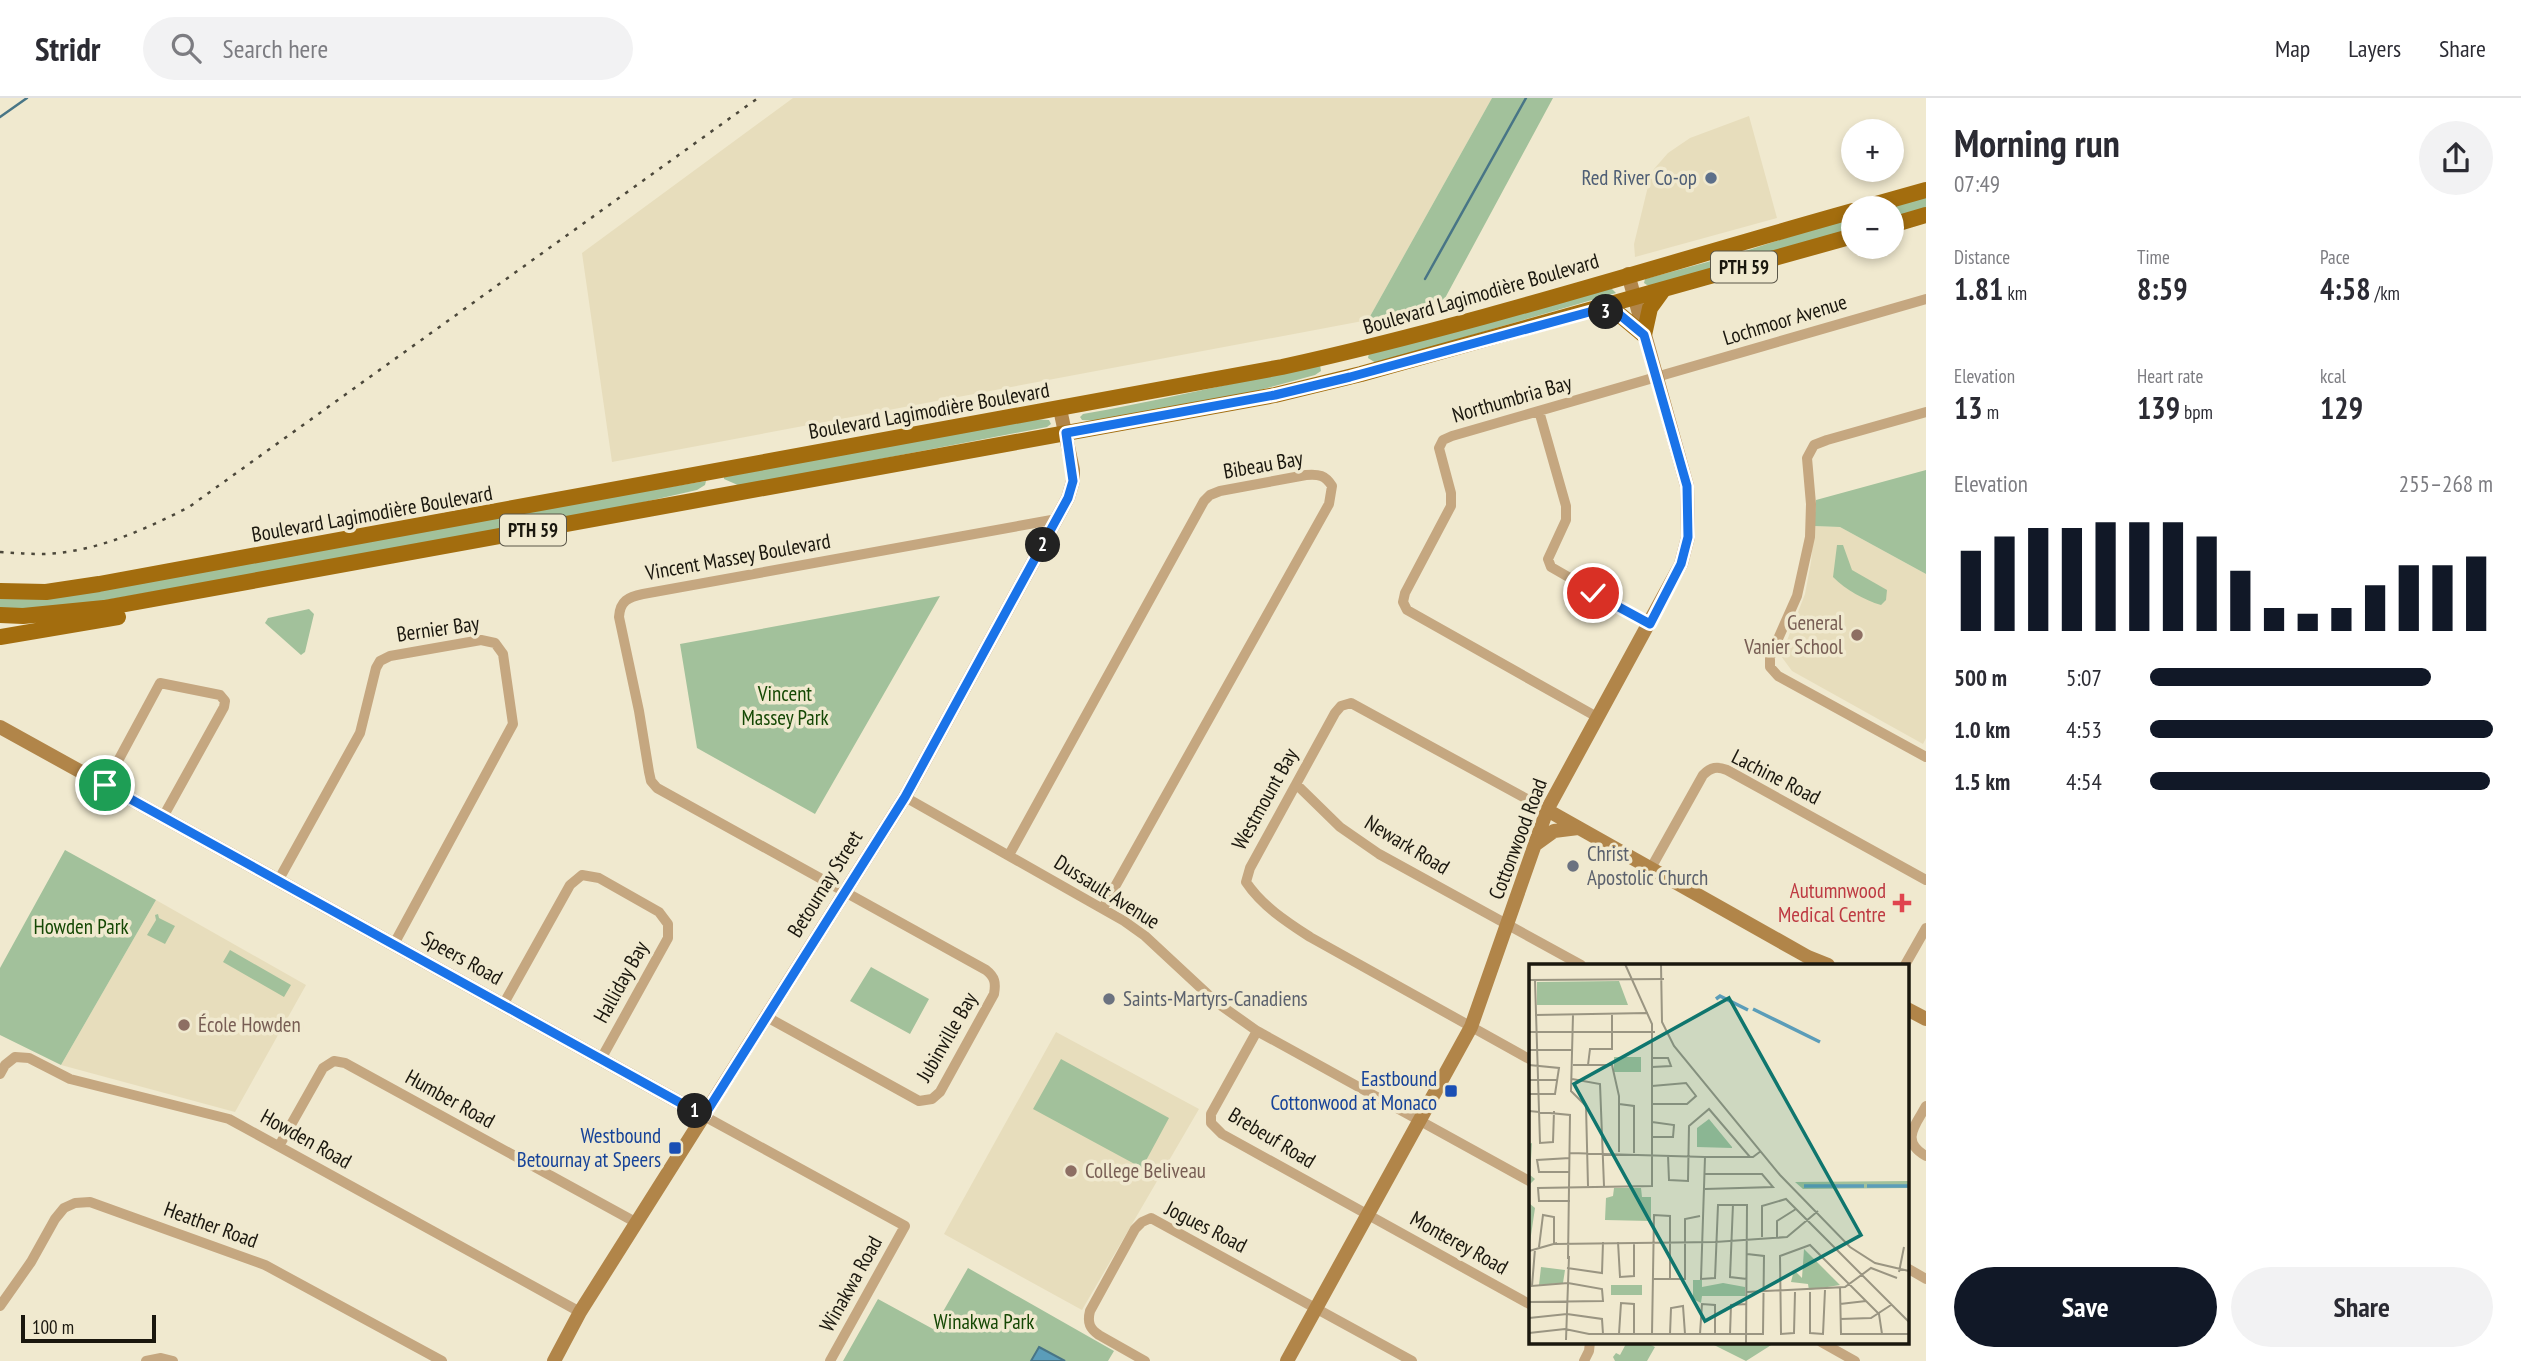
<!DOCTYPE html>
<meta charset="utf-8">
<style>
body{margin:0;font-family:"PT Sans Narrow",sans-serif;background:#f2f2f3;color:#2b2b33;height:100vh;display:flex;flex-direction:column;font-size:26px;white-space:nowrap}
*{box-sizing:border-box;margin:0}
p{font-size:23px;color:#7c7c81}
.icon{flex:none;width:38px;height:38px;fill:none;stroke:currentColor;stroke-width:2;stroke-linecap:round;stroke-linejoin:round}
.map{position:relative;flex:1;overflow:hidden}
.details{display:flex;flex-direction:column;background:#fff;width:595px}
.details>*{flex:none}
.tools{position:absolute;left:1841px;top:21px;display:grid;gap:14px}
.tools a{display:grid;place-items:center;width:63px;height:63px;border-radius:50%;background:#fff;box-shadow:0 4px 10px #0003;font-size:35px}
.scale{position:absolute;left:21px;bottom:18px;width:135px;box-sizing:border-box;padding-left:7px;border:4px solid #1a170e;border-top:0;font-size:19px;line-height:24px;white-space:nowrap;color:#1a170e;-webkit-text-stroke:5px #f0e9cf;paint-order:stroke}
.pin{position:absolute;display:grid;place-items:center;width:60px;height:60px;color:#fff;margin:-30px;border:4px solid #fff;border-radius:50%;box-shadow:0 2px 7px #0007}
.km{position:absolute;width:35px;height:35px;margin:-18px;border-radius:50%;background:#222;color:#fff;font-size:19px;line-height:35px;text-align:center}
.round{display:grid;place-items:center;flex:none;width:74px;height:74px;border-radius:37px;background:#f2f2f3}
.overview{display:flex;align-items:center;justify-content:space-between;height:119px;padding:0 28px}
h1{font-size:38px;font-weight:800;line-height:52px}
.metrics{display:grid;grid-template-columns:repeat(3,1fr);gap:10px;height:119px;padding:7px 28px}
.metrics div{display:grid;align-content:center}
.metrics b{font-size:30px;font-weight:800}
.metrics small{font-size:19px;font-weight:400}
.metrics p{font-size:19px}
.chart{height:196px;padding:14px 28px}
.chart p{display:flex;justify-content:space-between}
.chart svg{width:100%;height:126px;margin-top:7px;stroke:#111827;stroke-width:6}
.cta{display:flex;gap:14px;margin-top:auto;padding:14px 28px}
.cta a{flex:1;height:80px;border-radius:42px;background:#111827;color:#fff;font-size:28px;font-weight:800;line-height:80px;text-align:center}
.cta a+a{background:#f2f2f3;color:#2b2b33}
ul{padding:0 28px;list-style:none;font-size:23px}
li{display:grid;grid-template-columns:112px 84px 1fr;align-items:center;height:52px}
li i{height:18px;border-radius:9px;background:#111827}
header{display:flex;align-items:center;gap:42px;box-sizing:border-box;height:98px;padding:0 35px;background:#fff;border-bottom:2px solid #e1e1e2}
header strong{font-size:33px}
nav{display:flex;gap:38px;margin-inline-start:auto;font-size:24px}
.search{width:490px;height:63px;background:#f2f2f3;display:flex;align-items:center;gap:18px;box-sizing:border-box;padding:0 24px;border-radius:38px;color:#7c7c81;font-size:26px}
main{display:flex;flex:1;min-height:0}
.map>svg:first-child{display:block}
</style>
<header>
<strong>Stridr</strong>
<div class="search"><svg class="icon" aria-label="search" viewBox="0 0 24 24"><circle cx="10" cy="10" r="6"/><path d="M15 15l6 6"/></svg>Search here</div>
<nav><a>Map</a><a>Layers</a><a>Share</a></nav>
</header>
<main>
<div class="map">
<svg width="1926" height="1263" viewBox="0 0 1926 1263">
<rect width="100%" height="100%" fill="#f0e9cf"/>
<path fill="#e7ddbc" d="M793 0H1492L1368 222 612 364 582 155Z
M1749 18 1777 120 1635 159 1634 146 1650 80 1654 71 1668 55 1690 40Z
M1814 428 1840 429 1926 476V640L1923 646 1792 573 1781 558 1805 496 1811 464Z
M156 802 306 887 235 1014 61 967Z
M1056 934 1199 1011 1082 1212 944 1136Z"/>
<path fill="#a2c19b" d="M1492 0H1553L1444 202 1368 222Z
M1926 97V111L1892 121V110H1881Z
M1853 118V132L1659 188 1647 187 1644 185 1645 181 1733 157Z
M1599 191H1612L1616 195 1376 265 1368 260 1369 255Z
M1320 267 1321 273 1315 277 1245 296 1101 323 1082 322 1080 319 1083 316C1163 302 1241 283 1320 267Z
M1031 321 1049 322 1051 326 1047 329 740 388 724 381V379Z
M1926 372V476L1840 429 1814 428 1816 402Z
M706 383 705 387 697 392 587 417 67 509 0 511V498Z
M1837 447H1843L1852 472 1887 492 1886 502 1881 507C1864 502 1846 492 1833 479Z
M940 498 815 716 697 650 680 546Z
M309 511 314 516 305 554 301 557 265 525 268 520Z
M65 752 156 802 61 967 0 937V870Z
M158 816 159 820 175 828 165 846 147 837 156 822 155 817Z
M230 852 291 887 284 899 223 864Z
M871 869 929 901 910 936 850 903Z
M1061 961 1169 1020 1142 1070 1033 1011Z
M968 1170 1114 1253 1108 1263H843L878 1201 933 1231Z
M1627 1244H1645L1655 1249 1647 1263H1615L1613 1259 1616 1255 1620 1257Z
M1708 1244H1776L1746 1263Z"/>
<path fill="#5b9db9" stroke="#487586" stroke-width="2" d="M1039 1249 1065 1263H1031Z"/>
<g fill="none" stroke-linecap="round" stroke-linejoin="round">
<path stroke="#487586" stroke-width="2.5" d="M0 19 27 0
M1425 181 1526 0"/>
<path stroke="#c5a780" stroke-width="10" d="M1539 313 1566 408V422L1548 461 1551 469 1650 526
M1926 314 1827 342 1814 347 1807 360 1811 406 1810 439 1797 498 1770 559V569L1778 578 1926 659
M1597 619 1407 512 1403 504 1405 495 1451 408V395L1439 350 1443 342 1452 338 1926 201
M1296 686 1340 729 1379 756 1581 867
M105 687 160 585 220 597 225 603 224 609 163 719
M905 699 1124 823 1145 838 1216 904 1257 933 1531 1084
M1009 757 1204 403 1210 397 1220 393 1306 377C1319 376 1325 377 1332 388L1329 406 1103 810
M1651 770 1703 677C1711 669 1717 668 1727 672L1926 782
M278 783 360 635 376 570 380 563 390 558 481 542 495 545 503 556 513 626 394 846
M1905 867 1926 830
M503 907 570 787 582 777 599 780 659 814 668 826V840L601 961
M767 919 919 1003 932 1001 940 994 994 896C996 885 995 879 986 872L657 690 651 683 649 674 639 613 619 519C620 503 628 499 643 496L1057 421
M1257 933 1211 1016V1025L1222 1036 1531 1207
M1531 962 1310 839C1287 824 1262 808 1246 784L1250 770 1335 615 1341 608 1351 605 1547 712
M0 976 5 967 15 959 29 960 70 981 229 1021 580 1214
M1926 1008C1915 1028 1900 1043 1926 1058
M704 1018 905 1128 830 1263
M279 1048 323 970 334 963 345 965 637 1125
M1907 1170 1926 1181
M0 1208 31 1164 55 1121 64 1110 75 1105 90 1104 265 1167 442 1263
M1821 1244 1855 1263
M146 1263 161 1260 173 1263
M1145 1263 1099 1237C1090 1231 1087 1225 1090 1213L1135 1131 1142 1124 1151 1120 1412 1263
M1584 1263 1589 1253 1590 1244"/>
<path stroke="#b18549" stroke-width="14" d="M0 629 704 1018
M1547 712 1808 859 1828 867
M1536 746 1554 733 1578 730
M1907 911 1926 921
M554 1263 580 1214 905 699 1068 400 1073 383V372L1060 311
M1287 1263 1471 929 1547 712 1681 466 1688 439 1687 388 1628 176"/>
<path stroke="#a36d0e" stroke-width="16" d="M1862 110 1926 92
M1892 127 1926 117
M1599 213 1620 217 1644 237
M1644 237 1650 210 1663 192
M0 493 46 494 99 486 1282 269C1474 227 1663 166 1853 113
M0 517 23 518 104 510 1275 297 1361 276 1853 138
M0 539 118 519"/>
<path stroke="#4c483b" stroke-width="2.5" stroke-dasharray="3.5 7" stroke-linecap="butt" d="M0 454C15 455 29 456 44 456 96 454 144 432 189 409L758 0"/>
</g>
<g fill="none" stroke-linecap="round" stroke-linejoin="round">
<defs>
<path id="route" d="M105 687 704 1018 905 699 1068 400 1073 383 1066 335 1275 297 1350 279 1593 213 1620 217 1644 237 1687 388 1688 439 1681 466 1650 526 1593 495"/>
</defs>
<use href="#route" stroke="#fff" stroke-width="14"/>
<use href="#route" stroke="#1a73e8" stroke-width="9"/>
</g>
<circle fill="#5c6f8a" stroke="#f0e9cf" stroke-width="2.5" cx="1711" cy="80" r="7"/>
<g fill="#8d6e63" stroke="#f0e9cf" stroke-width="2.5">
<circle cx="1857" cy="537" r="7"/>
<circle cx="184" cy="927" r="7"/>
<circle cx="1071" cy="1073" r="7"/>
</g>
<g fill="#6b7280" stroke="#f0e9cf" stroke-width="2.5">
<circle cx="1573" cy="768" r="7"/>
<circle cx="1109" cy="901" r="7"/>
</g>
<path fill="#e0444e" stroke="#f0e9cf" stroke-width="2.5" d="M1898.5 794.5h7v7h7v7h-7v7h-7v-7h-7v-7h7z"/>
<g fill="#1a4fb4" stroke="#f0e9cf" stroke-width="2.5">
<rect x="1444" y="986" width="14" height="14" rx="3.5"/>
<rect x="668" y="1043" width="14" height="14" rx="3.5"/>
</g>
<g text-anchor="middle" stroke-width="7" stroke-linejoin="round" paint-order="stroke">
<g fill="#f0e9cf" stroke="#5a5648" stroke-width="2">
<rect x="1711" y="153.5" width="66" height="31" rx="5"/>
<rect x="500" y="416.5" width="66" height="31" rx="5"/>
</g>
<g font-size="19" font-weight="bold" fill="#1a170e">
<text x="1744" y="176">PTH 59</text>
<text x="533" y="439">PTH 59</text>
</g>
<g font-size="21" fill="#4e5e75" stroke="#f0e9cf" text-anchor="end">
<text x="1697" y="87">Red River Co-op</text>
</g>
<g font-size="21" fill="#1a170e" stroke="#f0e9cf">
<text transform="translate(1481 196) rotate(-16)" y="7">Boulevard Lagimodière Boulevard</text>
<text transform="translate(1785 222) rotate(-17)" y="7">Lochmoor Avenue</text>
<text transform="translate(1512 301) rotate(-16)" y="7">Northumbria Bay</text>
<text transform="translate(929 313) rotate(-10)" y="7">Boulevard Lagimodière Boulevard</text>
<text transform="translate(1263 367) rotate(-10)" y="7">Bibeau Bay</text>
<text transform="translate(372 416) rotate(-10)" y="7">Boulevard Lagimodière Boulevard</text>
<text transform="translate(738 459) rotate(-10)" y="7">Vincent Massey Boulevard</text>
<text transform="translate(438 531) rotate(-8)" y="7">Bernier Bay</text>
<text transform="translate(1776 679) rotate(27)" y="7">Lachine Road</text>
<text transform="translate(1265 701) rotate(-61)" y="7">Westmount Bay</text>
<text transform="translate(1518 741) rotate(-69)" y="7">Cottonwood Road</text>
<text transform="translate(1407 747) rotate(31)" y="7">Newark Road</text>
<text transform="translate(825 786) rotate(-58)" y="7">Betournay Street</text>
<text transform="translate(1107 794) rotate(32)" y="7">Dussault Avenue</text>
<text transform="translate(462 860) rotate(29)" y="7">Speers Road</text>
<text transform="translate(621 884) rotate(-61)" y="7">Halliday Bay</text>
<text transform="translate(947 939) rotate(-60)" y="7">Jubinville Bay</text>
<text transform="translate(450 1001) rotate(29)" y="7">Humber Road</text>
<text transform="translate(1272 1040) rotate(31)" y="7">Brebeuf Road</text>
<text transform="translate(306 1041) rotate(29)" y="7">Howden Road</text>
<text transform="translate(211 1127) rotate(20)" y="7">Heather Road</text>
<text transform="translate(1206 1129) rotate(27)" y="7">Jogues Road</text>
<text transform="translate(1459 1145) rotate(29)" y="7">Monterey Road</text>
<text transform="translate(851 1186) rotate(-61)" y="7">Winakwa Road</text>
</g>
<g font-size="21" fill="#785e54" stroke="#f0e9cf" text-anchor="start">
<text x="1843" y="532" text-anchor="end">General<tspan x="1843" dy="24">Vanier School</tspan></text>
<text x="198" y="934">École Howden</text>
<text x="1085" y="1080">College Beliveau</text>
</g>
<g font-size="21" fill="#154804" stroke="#f0e9cf">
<text x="785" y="603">Vincent<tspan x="785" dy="24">Massey Park</tspan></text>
<text x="81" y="836">Howden Park</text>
<text x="984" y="1231">Winakwa Park</text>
</g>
<g font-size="21" fill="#5b616d" stroke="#f0e9cf" text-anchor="start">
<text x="1587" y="763">Christ<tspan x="1587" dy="24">Apostolic Church</tspan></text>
<text x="1123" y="908">Saints-Martyrs-Canadiens</text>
</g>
<g font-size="21" fill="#be3a42" stroke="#f0e9cf" text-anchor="end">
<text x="1886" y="800">Autumnwood<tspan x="1886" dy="24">Medical Centre</tspan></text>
</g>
<g font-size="21" fill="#164399" stroke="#f0e9cf" text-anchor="end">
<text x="1437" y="988">Eastbound<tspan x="1437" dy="24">Cottonwood at Monaco</tspan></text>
<text x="661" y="1045">Westbound<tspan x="661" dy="24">Betournay at Speers</tspan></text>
</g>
</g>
<g transform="translate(1529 866)">
<rect width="380" height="380" fill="#f0e9cf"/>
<path d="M90 17 99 41H8V18ZM85 93H112V108H85ZM180 155 203 183V184L168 183V164ZM3 179 1 211 6 215 1 220V240L6 244 0 285V180ZM380 217V224L274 225 266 218ZM85 224H112L113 233H122V257L76 256 77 234 84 232ZM275 285 311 321 280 326 279 320 262 318 265 306 273 314ZM12 303 36 306 34 319 10 321ZM164 316H173V323L194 319 216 323V332H173L172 339 164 335ZM82 321H113V331H82Z" fill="#a2c19b"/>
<path fill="none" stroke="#5b9db9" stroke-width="3.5" d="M187 35 191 32 219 46M224 45 291 78M275 222H335M338 222H380"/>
<path fill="none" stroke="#9a9582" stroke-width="2" d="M132 0 133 58 145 82 251 211 321 283 346 299 380 307M0 16 135 15M6 16 11 179 24 178 25 147M6 51 119 49M44 51 42 127 57 142 59 222M0 68H126M0 86H44M123 94H139L142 102 123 103M0 101 30 104 26 130H0M44 101H83L90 132V188M59 101 61 85H83V51M43 115 71 120 75 222M0 116H28M123 122 157 119 167 132 158 140H123M90 140 105 142V189M0 147 41 151 39 295M123 158 145 161 144 173H123M41 189 176 193H224L232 187M139 191 140 216 159 217 160 162 180 145 221 193M176 193 172 315 186 314 189 241H218L217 380M41 208H10L8 196 41 194M176 225 244 223 233 210H176M41 237H10L9 224 123 222V60L96 0M204 240 201 313 218 315M233 273V242L257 235 380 358M248 273V257L267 245M89 278 91 313 105 312V279M26 280 186 278 258 273 289 247M10 283 14 251 25 253V280M0 287 28 279M38 304 73 309 74 278M370 308 375 283M123 315H156V255L171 252M311 323 312 370H380M218 328 316 323 342 304 368 314M266 328 265 369 252 370 251 292 281 281 350 350 353 370M281 328V369L294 370 296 326M0 338 74 337 73 325 39 319 3 322 6 285M311 340 337 337M0 354 38 350 73 355 74 370M311 355 342 354 362 341M0 369 36 365 60 370H234L235 292 218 290M90 370 92 339 105 340V370M123 370 125 251 141 252V315M141 370 142 344 154 342 156 370M171 370 173 340 186 341V370M201 370 202 341 218 340M37 376 40 292"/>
<path fill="#0f766e" fill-opacity="0.15" stroke="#0f766e" stroke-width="3.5" d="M200 34 332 271 176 357 45 120Z"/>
<rect width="380" height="380" fill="none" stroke="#1a170e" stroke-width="3.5"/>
</g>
</svg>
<div class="tools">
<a>+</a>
<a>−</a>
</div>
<div class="scale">100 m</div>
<div class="pin" style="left:105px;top:687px;background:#1e9e55"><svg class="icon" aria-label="arrive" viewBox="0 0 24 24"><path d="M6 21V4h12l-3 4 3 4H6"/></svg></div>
<div class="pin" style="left:1593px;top:495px;background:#d93025"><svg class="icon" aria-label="check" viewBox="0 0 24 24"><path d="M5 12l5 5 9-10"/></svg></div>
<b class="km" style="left:695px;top:1013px">1</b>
<b class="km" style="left:1043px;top:447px">2</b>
<b class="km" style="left:1606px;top:214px">3</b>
</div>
<section class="details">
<div class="overview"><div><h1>Morning run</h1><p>07:49</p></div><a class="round"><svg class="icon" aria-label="share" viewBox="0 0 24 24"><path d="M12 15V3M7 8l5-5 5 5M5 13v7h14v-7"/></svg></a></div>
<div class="metrics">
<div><p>Distance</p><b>1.81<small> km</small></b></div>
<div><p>Time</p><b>8:59</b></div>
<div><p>Pace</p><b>4:58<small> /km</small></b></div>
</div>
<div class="metrics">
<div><p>Elevation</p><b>13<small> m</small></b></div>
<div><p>Heart rate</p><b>139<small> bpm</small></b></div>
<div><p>kcal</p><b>129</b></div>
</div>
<div class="chart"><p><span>Elevation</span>255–268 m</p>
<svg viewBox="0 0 160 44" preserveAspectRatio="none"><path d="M5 44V16M15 44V11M25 44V8M35 44V8M45 44V6M55 44V6M65 44V6M75 44V11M85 44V23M95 44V36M105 44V38M115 44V36M125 44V28M135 44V21M145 44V21M155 44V18"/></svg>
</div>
<ul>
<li><b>500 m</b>5:07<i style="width:82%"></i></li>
<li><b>1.0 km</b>4:53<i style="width:100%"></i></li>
<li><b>1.5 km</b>4:54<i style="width:99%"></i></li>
</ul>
<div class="cta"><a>Save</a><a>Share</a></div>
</section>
</main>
